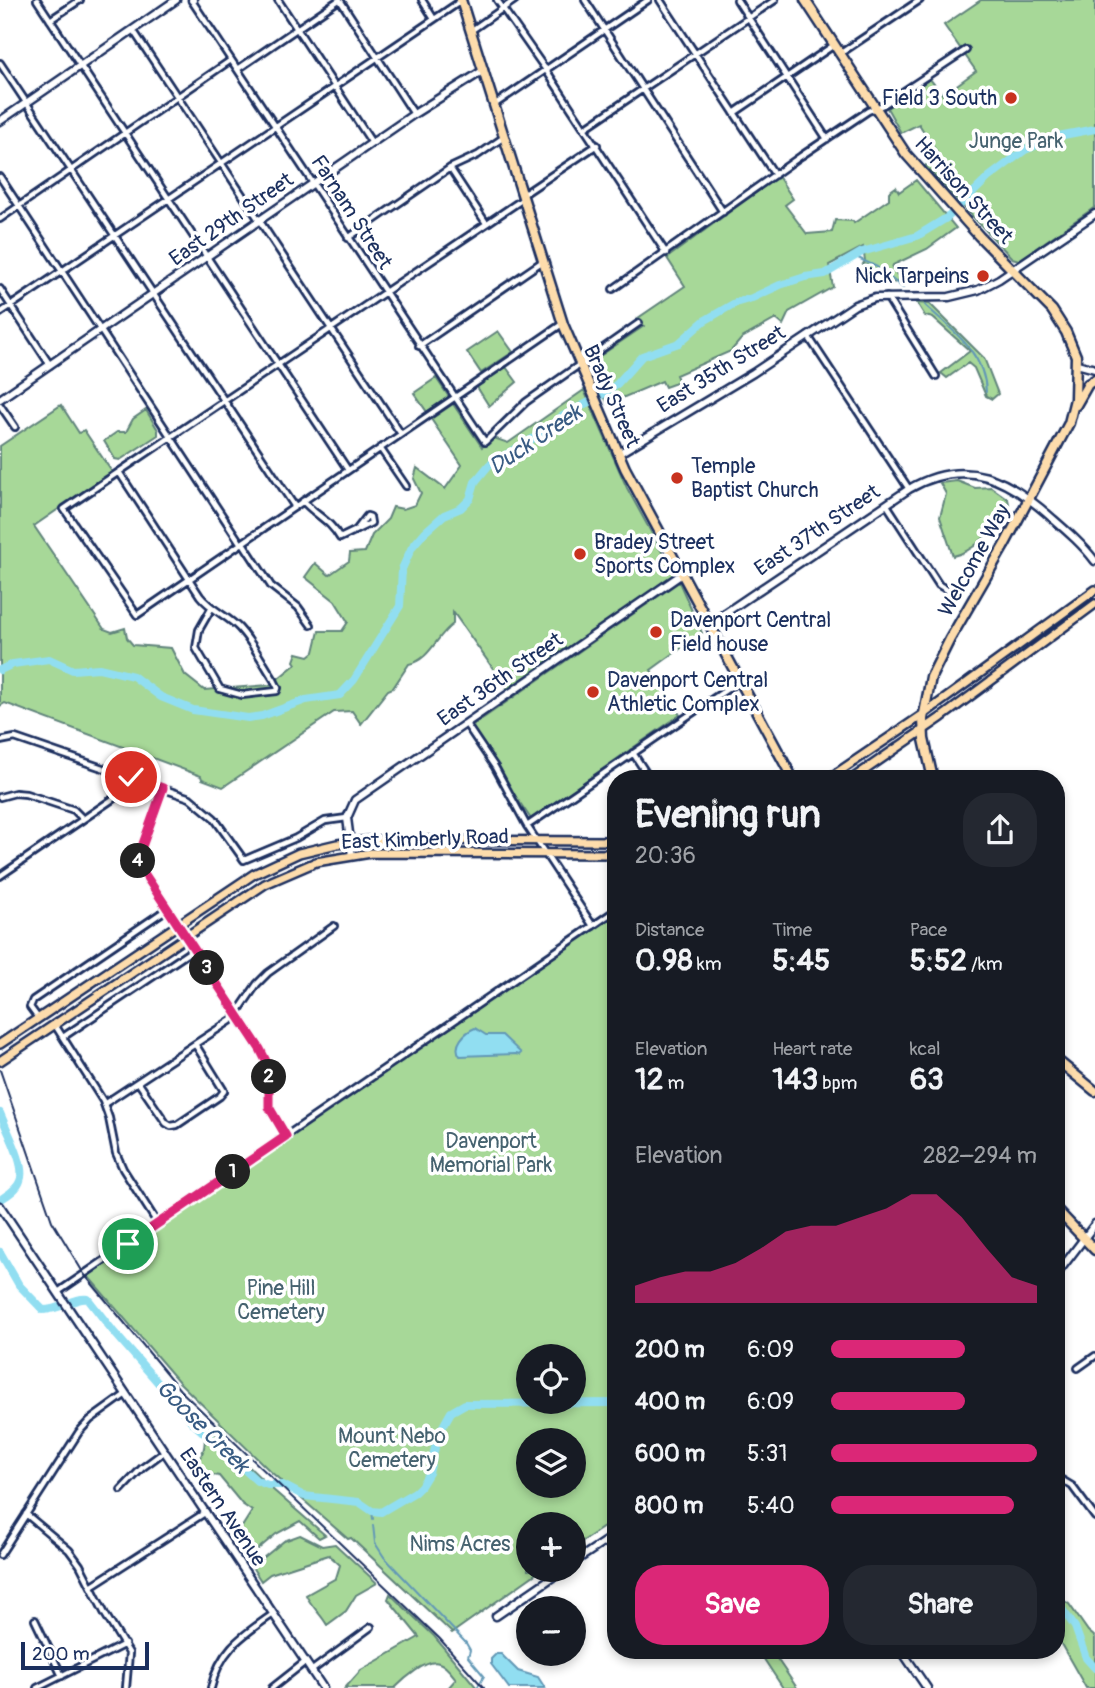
<!DOCTYPE html>
<meta charset="utf-8">
<style>
body{margin:0;font-family:Pangolin,sans-serif;background:#242831;color:#f1f3f6;height:100vh;display:flex;flex-direction:column;font-size:26px;white-space:nowrap}
*{box-sizing:border-box;margin:0}
p{font-size:23px;color:#9ea1a6}
.icon{flex:none;width:38px;height:38px;fill:none;stroke:currentColor;stroke-width:2;stroke-linecap:round;stroke-linejoin:round}
.map{position:relative;flex:1;overflow:hidden}
.sheet{position:absolute;left:607px;top:770px;width:458px;height:889px;display:flex;flex-direction:column;background:#171b24;border-radius:28px;box-shadow:0 4px 10px #0003}
.sheet>*{flex:none}
.fabs{position:absolute;left:516px;top:1344px;display:grid;gap:14px}
.fabs a{display:grid;place-items:center;width:70px;height:70px;border-radius:50%;background:#171b24;box-shadow:0 4px 10px #0003;font-size:35px}
.scale{position:absolute;left:21px;bottom:18px;width:128px;box-sizing:border-box;padding-left:7px;border:4px solid #1b2f5e;border-top:0;font-size:19px;line-height:24px;white-space:nowrap;color:#1b2f5e;-webkit-text-stroke:5px #fff;paint-order:stroke}
.pin{position:absolute;display:grid;place-items:center;width:60px;height:60px;color:#fff;margin:-30px;border:4px solid #fff;border-radius:50%;box-shadow:0 2px 7px #0007}
.km{position:absolute;width:35px;height:35px;margin:-18px;border-radius:50%;background:#222;color:#fff;font-size:19px;line-height:35px;text-align:center}
.round{display:grid;place-items:center;flex:none;width:74px;height:74px;border-radius:28px;background:#242831}
.headline{display:flex;align-items:center;justify-content:space-between;height:119px;padding:0 28px}
h1{font-size:38px;font-weight:700;line-height:52px}
.figures{display:grid;grid-template-columns:repeat(3,1fr);gap:10px;height:119px;padding:7px 28px}
.figures div{display:grid;align-content:center}
.figures b{font-size:30px;font-weight:700}
.figures small{font-size:19px;font-weight:400}
.figures p{font-size:19px}
.chart{height:196px;padding:14px 28px}
.chart p{display:flex;justify-content:space-between}
.chart svg{width:100%;height:126px;margin-top:7px;fill:#db2777;opacity:.7}
.primary-button{display:flex;gap:14px;margin-top:auto;padding:14px 28px}
.primary-button a{flex:1;height:80px;border-radius:28px;background:#db2777;color:#fff;font-size:28px;font-weight:700;line-height:80px;text-align:center}
.primary-button a+a{background:#242831;color:#f1f3f6}
ul{padding:0 28px;list-style:none;font-size:23px}
li{display:grid;grid-template-columns:112px 84px 1fr;align-items:center;height:52px}
li i{height:18px;border-radius:9px;background:#db2777}
.map>svg:first-child{display:block}
</style>
<div class="map">
<svg width="1095" height="1688" viewBox="0 0 1095 1688">
<rect width="100%" height="100%" fill="#fff"/>
<filter id="ink" filterUnits="userSpaceOnUse"><feTurbulence type="fractalNoise" baseFrequency=".0143" numOctaves="2"/><feDisplacementMap in="SourceGraphic" scale="14" xChannelSelector="R" yChannelSelector="G"/><feConvolveMatrix kernelMatrix="1 2 1 2 8 2 1 2 1" color-interpolation-filters="sRGB"/></filter>
<g filter="url(#ink)">
<path fill="#a7d898" stroke="#61847b" stroke-width="2" fill-rule="evenodd" d="M981 0H1095V207L1019 260 1012 258 925 166 939 156 919 124 901 133 887 108 930 79 943 95 976 71 944 25Z
M778 176 793 199 785 205 807 234 832 232 835 220 853 221 854 223 889 199V192L896 187 899 192 916 180 956 228 927 249 893 265 892 268 902 281 892 283 873 269 867 271 866 265 863 264 865 261 863 247 829 265 833 287 789 312 783 325 776 319 742 338 731 351 676 375 679 382 665 387 662 381 608 404 588 364 644 326 638 318 685 286 667 258Z
M917 303 930 304 984 358 998 394 992 399 986 396 974 368 968 363 947 378 941 373 970 351 933 318 925 316Z
M498 331 513 352 481 373 467 352Z
M506 367 517 382 489 406 477 387Z
M436 378 449 397 427 412 414 393Z
M584 390 627 488 674 574 509 691 453 612V624C436 636 430 660 409 664L393 688 388 690 361 724 352 711 334 712 223 787 202 779 201 776 5 703 0 706V446L61 405 79 433 84 430 112 472 34 526 104 629 112 632 125 628 127 638 133 645 171 648 185 675 204 690 270 685 296 664 294 661 297 653 309 656 314 652 319 631H342L348 622 335 601 305 577 315 563 329 575 349 561 350 553 365 552 372 535 388 519 393 507 403 509 415 505 421 493 414 479 417 468 445 489 462 465 431 419 453 404 482 447 494 438 508 443Z
M146 410 158 430V435L120 460 115 459 104 441 117 432H126L133 419Z
M957 481 975 488 991 487 1008 499 1010 509C994 527 977 551 953 556L940 517 946 494 940 483Z
M679 582 702 633 651 670 680 715 531 819 469 728Z
M616 914V1519L574 1547V1524H528V1570H541L452 1633 351 1538 348 1539 271 1472 179 1382 87 1275ZM528 1356H574V1402H528ZM528 1440H574V1486H528Z
M205 1424 272 1489 325 1535 319 1538 300 1521 276 1534 251 1555 241 1541 240 1530 252 1511 242 1504 219 1476 201 1473 192 1465C207 1456 205 1440 205 1424Z
M300 1535 322 1546 335 1544 377 1583 356 1595 346 1611 327 1625C321 1614 310 1605 306 1595L336 1578 340 1565 329 1555 270 1574 261 1581 252 1567 284 1541Z
M390 1594 434 1636 477 1688H448L456 1679C452 1674 446 1665 439 1663 427 1658 403 1680 395 1688H345L361 1670 419 1637 388 1599Z
M1057 1596 1069 1604 1088 1631 1095 1637V1688H1086L1057 1637Z
M758 1650H771L797 1688H783Z"/>
<path fill="#91def1" stroke="#6298b6" stroke-width="2" d="M475 1028 486 1035H502L521 1053 519 1055 515 1054 460 1056C452 1045 465 1032 475 1028Z
M496 1654H501L518 1671 538 1677 545 1688H509L491 1664V1659Z"/>
<g fill="none" stroke-linecap="round" stroke-linejoin="round">
<path stroke="#6298b6" stroke-width="2" d="M856 257 877 267 903 288
M925 305C952 330 985 353 986 392
M372 1511 373 1519
M373 1525 375 1543 384 1557 466 1643 470 1650 468 1657 484 1676 477 1688"/>
<path stroke="#91def1" stroke-width="8" d="M0 670 13 664 49 659 73 670 99 668 133 676 161 697 193 710 248 718 262 716 306 700 340 695 354 680 400 606 402 569 412 547 425 532 444 515 461 508 470 499 475 482 489 465 544 432 561 417 602 395 617 384 642 356 679 343 704 321 735 303 752 298 780 285 805 277 825 274 862 252 917 236 948 217 989 177 1025 150 1058 136 1095 129
M0 1113C6 1129 27 1166 20 1181 17 1190 7 1195 0 1200
M0 1252 19 1285 43 1310C61 1310 74 1297 88 1299L113 1331 193 1423 224 1451 257 1481 268 1485H283L304 1496 359 1502 372 1511 381 1512 415 1492 421 1486 429 1473 438 1435 451 1412 465 1404 616 1403
M1057 1602 1075 1627 1086 1658 1095 1668"/>
<defs>
<path id="street" d="M37 0 348 470
M278 0 372 143
M340 0 414 114
M422 0 434 19
M497 0 546 70 666 253
M585 0 723 212
M660 0 775 175
M737 0 827 139
M192 1 485 442 526 402 639 323
M50 20 80 0
M133 30 401 434
M472 30 515 0
M841 53 920 0
M0 63 295 507
M238 69 339 0
M494 105 648 0
M734 113 834 45
M585 128 775 0
M450 168 486 223
M0 177 241 544
M524 194 597 145
M523 199 64 509 137 615 562 324
M0 219 231 60
M348 238 450 168 478 155 504 137
M0 289 50 365
M613 289 801 156 868 111 883 105 966 50
M887 297 936 376
M0 313 461 1
M808 336 909 489
M419 346 543 261
M0 405 15 427
M380 448 406 486
M119 472 200 596C211 610 228 616 239 628 253 643 263 663 274 680L278 688 277 691 242 695 220 689 196 648 199 630 211 609
M303 501C316 516 330 520 340 538L371 523 370 517 367 516 357 529
M887 505 939 585 949 591
M243 543 271 586 298 607 311 625
M466 724 495 767 527 826 593 926
M0 741 15 738 190 798 214 818 244 860 296 838 325 821 347 818
M633 753 650 779
M163 788 139 855 138 864 260 1049 267 1063 269 1076V1107L286 1136
M0 797 15 793 26 794 74 810 83 819
M527 826 739 681
M0 876 126 790 131 777
M38 1018 30 1007 33 1000 167 909
M55 1025 103 1101 109 1118 116 1153 123 1169 158 1224
M63 1037 194 949
M138 1082 166 1123 171 1126 177 1125 220 1096 224 1091 195 1044
M104 1104 233 1019 257 984 268 973 334 926
M58 1292 616 910
M1078 1368 1095 1356
M1057 1477 1072 1486 1095 1517
M121 1490 142 1468 165 1451
M26 1514 69 1550 80 1565 105 1614 129 1653 126 1688
M0 1555 79 1432 90 1420 126 1394
M91 1586 206 1512
M35 1620 62 1676
M311 1671 371 1627
M37 1688 125 1644
M211 1688C220 1649 242 1636 273 1614
M272 1688 305 1662"/>
<path id="secondary" d="M192 0H193
M0 121 176 0
M1077 364 1095 369
M0 399 414 114 484 70
M618 454 753 373 855 305 875 298 949 297 978 290 999 279 1095 214
M709 624 909 489C966 456 1009 479 1053 519 1068 532 1083 545 1095 561
M352 856 347 818 355 800 682 574
M0 1206 323 1688
M1057 1274 1095 1224
M574 1562 616 1534
M496 1616 563 1570
M901 1650 927 1688"/>
<path id="primary" d="M828 779 924 714 1095 590
M852 779 942 717 1095 604
M0 1044 254 874 299 853 337 844 372 840 616 841
M0 1061 265 884 316 862 371 853 616 854"/>
<path id="highway" d="M461 0 563 324 625 468 793 779
M805 0 906 154 979 236 1052 310 1066 332 1076 356 1075 399 1069 423 1005 544 950 639 931 677 923 719 924 739 933 779
M1076 405 1088 384 1095 380
M1057 1060 1095 1091
M1057 1210 1095 1250"/>
</defs>
<use href="#street" stroke="#1b2f5e" stroke-width="10"/>
<use href="#secondary" stroke="#1b2f5e" stroke-width="11"/>
<use href="#primary" stroke="#1b2f5e" stroke-width="12"/>
<use href="#highway" stroke="#1b2f5e" stroke-width="13"/>
<use href="#street" stroke="#fff" stroke-width="4.5"/>
<use href="#secondary" stroke="#fff" stroke-width="6"/>
<use href="#primary" stroke="#fddcac" stroke-width="7"/>
<use href="#highway" stroke="#fddcac" stroke-width="8"/>
<path stroke="#1b2f5e" stroke-width="2" d="M0 1070 52 1221 84 1274 180 1390 439 1638 484 1688"/>
</g>
</g>
<g fill="none" stroke-linecap="round" stroke-linejoin="round" filter="url(#ink)">
<defs>
<path id="route" d="M128 1244 286 1136 269 1107V1076L267 1063 260 1049 138 864 139 855 163 788 131 777"/>
</defs>
<use href="#route" stroke="#fff" stroke-width="14"/>
<use href="#route" stroke="#db2777" stroke-width="9"/>
</g>
<g fill="#c8321e" stroke="#fff" stroke-width="2.5">
<circle cx="1011" cy="98" r="7"/>
<circle cx="983" cy="276" r="7"/>
<circle cx="677" cy="478" r="7"/>
<circle cx="580" cy="554" r="7"/>
<circle cx="656" cy="632" r="7"/>
<circle cx="593" cy="692" r="7"/>
</g>
<g text-anchor="middle" stroke-width="7" stroke-linejoin="round" paint-order="stroke">
<g font-size="21" fill="#1b2f5e" stroke="#fff" text-anchor="start">
<text x="997" y="105" text-anchor="end">Field 3 South</text>
<text x="969" y="283" text-anchor="end">Nick Tarpeins</text>
<text x="691" y="473">Temple<tspan x="691" dy="24">Baptist Church</tspan></text>
<text x="594" y="549">Bradey Street<tspan x="594" dy="24">Sports Complex</tspan></text>
<text x="670" y="627">Davenport Central<tspan x="670" dy="24">Field house</tspan></text>
<text x="607" y="687">Davenport Central<tspan x="607" dy="24">Athletic Complex</tspan></text>
</g>
<g font-size="21" fill="#45626f" stroke="#fff">
<text x="1016" y="148">Junge Park</text>
<text x="491" y="1148">Davenport<tspan x="491" dy="24">Memorial Park</tspan></text>
<text x="281" y="1295">Pine Hill<tspan x="281" dy="24">Cemetery</tspan></text>
<text x="392" y="1443">Mount Nebo<tspan x="392" dy="24">Cemetery</tspan></text>
<text x="460" y="1551">Nims Acres</text>
</g>
<g font-size="21" fill="#1b2f5e" stroke="#fff">
<text transform="translate(964 190) rotate(48)" y="7">Harrison Street</text>
<text transform="translate(352 212) rotate(57)" y="7">Farnam Street</text>
<text transform="translate(231 219) rotate(-35)" y="7">East 29th Street</text>
<text transform="translate(721 369) rotate(-32)" y="7">East 35th Street</text>
<text transform="translate(612 396) rotate(66)" y="7">Brady Street</text>
<text transform="translate(817 530) rotate(-34)" y="7">East 37th Street</text>
<text transform="translate(974 560) rotate(-61)" y="7">Welcome Way</text>
<text transform="translate(500 679) rotate(-35)" y="7">East 36th Street</text>
<text transform="translate(425 839) rotate(-2)" y="7">East Kimberly Road</text>
<text transform="translate(223 1507) rotate(56)" y="7">Eastern Avenue</text>
</g>
<g font-size="23" font-style="italic" fill="#385b83" stroke="#fff">
<text transform="translate(535 439) rotate(-34)" y="8">Duck Creek</text>
<text transform="translate(203 1426) rotate(45)" y="8">Goose Creek</text>
</g>
</g>
</svg>
<div class="fabs">
<a><svg class="icon" aria-label="locate" viewBox="0 0 24 24"><circle cx="12" cy="12" r="6"/><path d="M12 2v4M12 18v4M2 12h4M18 12h4"/></svg></a>
<a><svg class="icon" aria-label="layers" viewBox="0 0 24 24"><path d="M12 4l9 5-9 5-9-5zM3 14l9 5 9-5"/></svg></a>
<a>+</a>
<a>−</a>
</div>
<div class="scale">200 m</div>
<div class="pin" style="left:128px;top:1244px;background:#1e9e55"><svg class="icon" aria-label="arrive" viewBox="0 0 24 24"><path d="M6 21V4h12l-3 4 3 4H6"/></svg></div>
<div class="pin" style="left:131px;top:777px;background:#d93025"><svg class="icon" aria-label="check" viewBox="0 0 24 24"><path d="M5 12l5 5 9-10"/></svg></div>
<b class="km" style="left:233px;top:1172px">1</b>
<b class="km" style="left:269px;top:1077px">2</b>
<b class="km" style="left:207px;top:968px">3</b>
<b class="km" style="left:138px;top:861px">4</b>
<section class="sheet">
<div class="headline"><div><h1>Evening run</h1><p>20:36</p></div><a class="round"><svg class="icon" aria-label="share" viewBox="0 0 24 24"><path d="M12 15V3M7 8l5-5 5 5M5 13v7h14v-7"/></svg></a></div>
<div class="figures">
<div><p>Distance</p><b>0.98<small> km</small></b></div>
<div><p>Time</p><b>5:45</b></div>
<div><p>Pace</p><b>5:52<small> /km</small></b></div>
</div>
<div class="figures">
<div><p>Elevation</p><b>12<small> m</small></b></div>
<div><p>Heart rate</p><b>143<small> bpm</small></b></div>
<div><p>kcal</p><b>63</b></div>
</div>
<div class="chart"><p><span>Elevation</span>282–294 m</p>
<svg viewBox="0 0 160 44" preserveAspectRatio="none"><path d="M0 44V38L10 35L20 33L30 33L40 30L50 25L60 19L70 17L80 17L90 14L100 11L110 6L120 6L130 14L140 25L150 35L160 38V44z"/></svg>
</div>
<ul>
<li><b>200 m</b>6:09<i style="width:65%"></i></li>
<li><b>400 m</b>6:09<i style="width:65%"></i></li>
<li><b>600 m</b>5:31<i style="width:100%"></i></li>
<li><b>800 m</b>5:40<i style="width:89%"></i></li>
</ul>
<div class="primary-button"><a>Save</a><a>Share</a></div>
</section>
</div>
